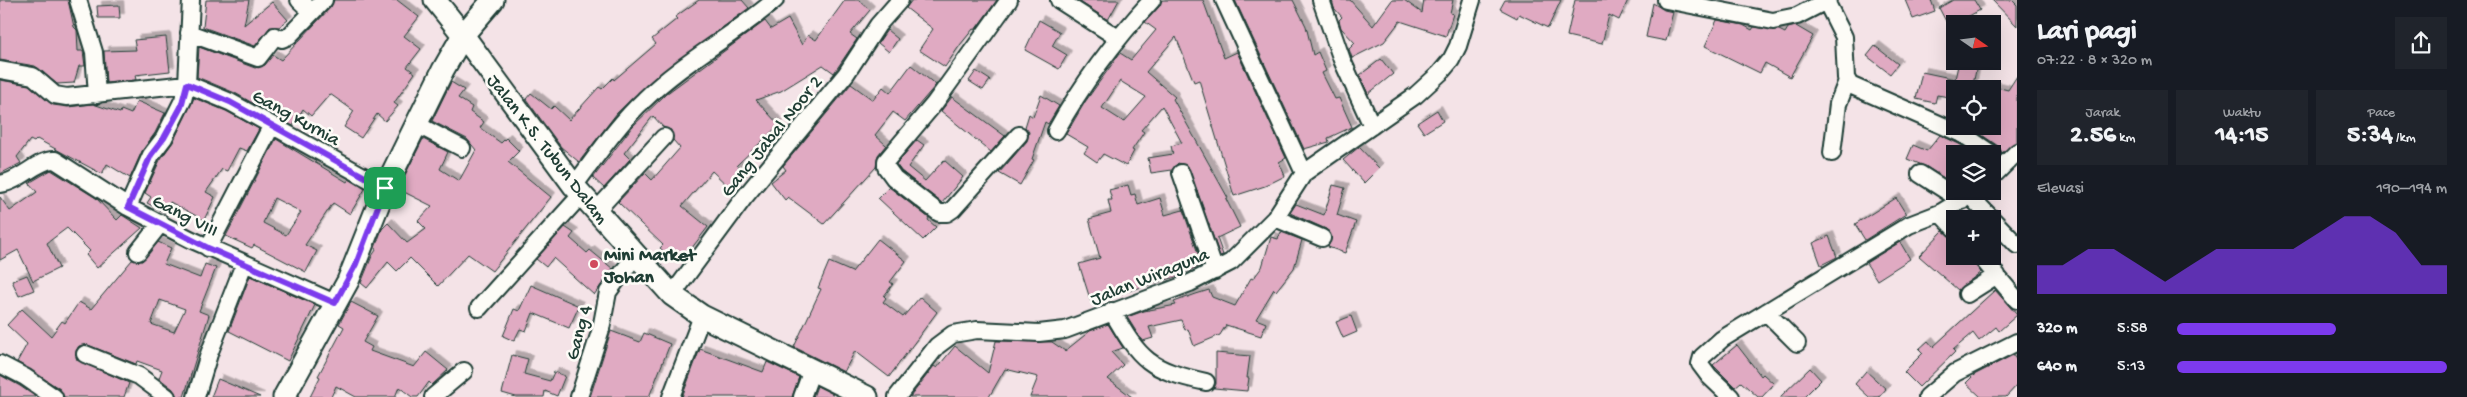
<!DOCTYPE html>
<html lang="id">
<meta charset="utf-8">
<style>
body{margin:0;font-family:"Gochi Hand",sans-serif;background:#20242c;color:#f1f3f6;height:100vh;display:flex;flex-direction:column;font-size:19px;white-space:nowrap}
*{box-sizing:border-box;margin:0}
p{font-size:16px;color:#9ea1a6}
.icon{flex:none;width:28px;height:28px;fill:none;stroke:currentColor;stroke-width:2;stroke-linecap:round;stroke-linejoin:round}
.map{position:relative;flex:1;overflow:hidden}
.panel{display:flex;flex-direction:column;background:#171b24;width:450px}
.panel>*{flex:none}
.needle{width:32px;rotate:104deg}
.tools{position:absolute;left:1946px;top:15px;display:grid;gap:10px}
.tools a{display:grid;place-items:center;width:55px;height:55px;border-radius:0px;background:#171b24;box-shadow:0 5px 20px #0002;font-size:25px}
.pin{position:absolute;display:grid;place-items:center;width:42px;height:42px;color:#fff;margin:-21px;border-radius:10px;box-shadow:0 2px 8px #0006}
.round{display:grid;place-items:center;flex:none;width:52px;height:52px;border-radius:0px;background:#20242c}
.summary{display:flex;align-items:center;justify-content:space-between;height:85px;padding:0 20px}
h1{font-size:28px;font-weight:700;line-height:38px}
.stats{display:grid;grid-template-columns:repeat(3,1fr);gap:8px;height:85px;padding:5px 20px}
.stats div{display:grid;align-content:center;border-radius:0px;background:#20242c;text-align:center}
.stats b{font-size:25px;font-weight:700}
.stats small{font-size:14px;font-weight:400}
.stats p{font-size:14px}
.chart{height:140px;padding:10px 20px}
.chart p{display:flex;justify-content:space-between}
.chart svg{width:100%;height:90px;margin-top:5px;fill:#7c3aed;opacity:.7}
ul{padding:0 20px;list-style:none;font-size:16px}
li{display:grid;grid-template-columns:80px 60px 1fr;align-items:center;height:38px}
li i{height:12px;border-radius:6px;background:#7c3aed}
main{display:flex;flex:1;min-height:0}
.map>svg:first-child{display:block}
</style>
<main>
<div class="map">
<svg width="2017" height="397" viewBox="0 0 2017 397">
<defs>
<filter id="shadow"><feDropShadow dx="4.5" dy="-4.5" stdDeviation="0" flood-color="#0004"/></filter>
</defs>
<rect width="100%" height="100%" fill="#f4e3e7"/>
<filter id="ink" filterUnits="userSpaceOnUse"><feTurbulence type="fractalNoise" baseFrequency=".02" numOctaves="2"/><feDisplacementMap in="SourceGraphic" scale="10" xChannelSelector="R" yChannelSelector="G"/><feConvolveMatrix kernelMatrix="1 2 1 2 8 2 1 2 1" color-interpolation-filters="sRGB"/></filter>
<g filter="url(#ink)">
<path fill="#e0aac2" stroke="#1f3d34" fill-rule="evenodd" filter="url(#shadow)" d="M0 0H68L74 27 77 30 78 51H83L85 66H79L74 83 57 84 35 66 0 60Z
M206 0H249L244 25 272 2 288 20 279 27H270L255 46 203 27Z
M334 0H397L419 17 404 36 421 49 407 67 415 73 394 103 398 106 385 121 377 114 361 138 344 127 354 111 330 94 311 116 303 109 293 126 235 93 197 77 199 47 255 68 265 65 273 55 281 60 331 7Z
M699 0H742L749 8 653 79 617 113 579 162 561 147 526 99 531 93 551 109 554 106 569 120 599 87 602 89 613 78 614 80 656 44 652 39 677 19 675 17Z
M845 0H859L870 10 850 34 857 39 834 73 823 65 781 91 756 100 779 125 737 165 747 174 732 190 712 171 682 206 708 227 684 258 681 255 675 262 660 248 663 245 618 202 645 173 652 180 680 148 673 140 671 130 663 127 653 116 624 153 630 159 604 188 593 178 632 127 666 94 765 21 771 29 788 19 802 45 808 35 816 40Z
M912 0H997L975 30 973 29 960 45 945 67 919 50 933 29 906 8Z
M1077 0H1119L1108 20Z
M1162 0H1203L1224 58 1237 52 1286 158 1279 162 1285 176 1265 186 1234 196 1199 80 1194 82 1176 37 1146 72 1175 97 1173 99 1228 198 1226 199 1240 227 1217 238 1223 255 1220 256 1188 166 1178 163 1172 170 1151 173 1148 158 1173 154 1171 146 1182 143 1162 106 1141 130 1144 132 1132 150 1134 151 1126 166 1103 154 1097 162 1084 153 1088 147 1066 134 1085 102 1120 53 1131 60 1156 30 1145 22 1159 7ZM1120 81 1146 97 1124 122 1102 108Z
M1235 0H1293L1306 26 1313 55 1318 52 1326 71 1322 73 1335 99 1339 98 1352 127 1328 138 1329 142 1304 149Z
M1332 0H1350L1373 26 1392 0H1404L1422 13 1424 0H1453L1450 13 1453 14 1446 36 1400 21 1384 42 1352 58 1349 49 1355 43 1341 28 1339 20 1342 17 1334 8Z
M1505 0H1561L1548 28 1519 14 1517 18 1500 9Z
M1575 0H1628L1619 20 1609 15 1602 44 1567 36Z
M1905 0H1931L1935 11 1913 19Z
M1953 0H1974L1980 10 1949 27 1939 8Z
M1992 0H2012L2017 5V26Z
M1653 3 1664 10 1673 12 1666 41 1646 37Z
M119 5 120 18H98L97 6Z
M1039 20 1060 32 1052 46 1067 55 1059 69 1025 50Z
M1717 20 1743 25 1752 30 1754 27 1779 30 1785 33 1788 28 1796 26 1813 36 1790 77 1765 63 1760 73 1705 46Z
M887 30 898 39 889 52 878 43Z
M166 37 170 71 135 75 136 80 106 83 104 51 136 50 134 40Z
M1875 46 1898 64 1890 74 1867 56Z
M1381 59 1393 74 1368 94 1360 75Z
M1959 61H1978L1972 89H1955V98L1937 95 1935 103 1916 99 1922 72 1955 79Z
M911 65 936 85 905 121 893 112 875 135 886 145 878 155 876 167 824 224 788 197 785 200 771 182 786 170 783 166 851 84 873 100 883 87 890 93Z
M976 71 990 80 983 90 969 81Z
M2017 76V142L2002 153 1998 146 1979 133 1984 126H1992V86L2008 90Z
M0 80 29 85 53 105 68 107 93 104 120 113 121 110 131 114 137 101 165 113 155 133 142 151 130 178 107 164 102 174 37 139 34 142 30 140 17 157 21 163 0 174Z
M451 82 464 90 458 98 472 107 470 112 484 122 480 128 501 143 506 138 519 151 508 162 551 197 492 271 468 254 438 286 410 258 397 271 388 262 367 288 361 283 372 256 376 250 375 248 382 229 388 223 407 243 426 229 418 221 432 206 398 189 423 139 448 152 440 169 459 181 476 150 467 139 432 121Z
M1041 95 1059 106 1048 124 1045 122 1032 159 1034 160 1020 185 999 173 1027 141 1029 132 1025 127 1029 114 1033 117Z
M952 97 1005 136 991 152 941 111Z
M194 98 226 111 259 129 247 151 239 148 227 171 222 169 206 192 215 197 204 220 170 202 165 213 147 203 151 197 145 193 160 160 173 142Z
M1437 110 1443 121 1424 133 1417 123Z
M1940 135 1959 144 1974 154H1955V185L1925 166 1907 159 1913 145 1927 151Z
M276 139 347 182 349 179 365 189 350 214 333 203 305 245 317 251 306 272 254 245 252 248 226 236ZM274 198 301 212 286 235 263 223Z
M917 140 924 145 908 167 925 181 944 160 963 177 942 203 901 171 896 164Z
M1359 147 1379 168 1364 183 1343 160Z
M51 170 96 198 117 220 122 215 142 228 97 268 86 255 90 251 67 228 47 243 59 268 33 281 18 250 0 260V197L10 211 37 192 29 183Z
M1128 185 1131 195 1135 194 1138 205 1160 198 1165 215 1183 210 1202 265 1176 277 1091 302 1079 264 1100 258 1089 219 1111 213 1108 200H1112L1109 190Z
M1333 185 1345 188 1337 215 1356 222 1345 253 1328 247 1332 237 1326 229 1290 213 1296 204 1324 215Z
M889 187 929 218 928 220 936 227 923 240 878 198Z
M1896 198 1906 214 1865 240 1855 224Z
M565 227 574 233 570 238 587 253 590 250 613 269 594 295 553 258 546 267 536 259Z
M1943 231 1955 239V256H1970L1981 272 1958 290 1919 256Z
M1281 232 1302 240 1294 268 1276 291 1274 289 1256 319 1266 323 1261 336 1226 325 1220 335 1194 346 1188 329 1185 330 1181 320 1149 327 1153 338 1143 341 1139 336 1127 317 1144 311 1176 305 1174 302 1196 294 1209 290 1212 297 1235 306 1251 278 1253 279 1262 267 1271 237 1278 239Z
M1829 236 1837 257 1821 265 1813 243Z
M878 239 906 261 890 282 893 284 884 296 886 298 883 302 903 317 920 297 937 312 889 377 855 351 844 372 794 347 821 289 818 288 829 262 852 272Z
M158 242 171 248 164 264 200 278 205 264 216 268 199 311 209 315 184 397H177L173 389 159 378 162 370 137 361 136 364 88 345 79 346 76 351 77 360 129 383 124 397H64L60 389 17 362 27 344 7 325 22 309 51 336 62 321 65 323 79 302 91 309 132 260 142 261ZM160 300 185 309 174 332 151 324Z
M1900 242 1910 259 1877 280 1866 263Z
M27 275 34 290 19 296 12 281Z
M250 276 315 305 288 361 229 331Z
M531 285 579 306 569 328 533 313 526 331 520 329 514 341 503 336 514 309 519 311Z
M1995 290 2017 315 1999 331 1996 327 1979 341 1973 333 1953 350 1955 352 1919 387 1904 372 1923 353 1919 349 1928 341 1933 347Z
M351 302 378 316 363 342 372 347 370 351 414 367 426 352 448 370 432 385 429 382 418 397H412L399 387 395 397H356L336 386 331 397H310L320 377 318 376 344 327 339 324Z
M1351 316 1357 332 1343 338 1336 322Z
M1108 324 1123 348 1111 352 1123 365 1108 379 1132 397H1030L1038 377 1005 369 989 397H910L934 366 937 368 955 346 988 373 996 341 1052 342 1065 351 1090 331Z
M611 331 640 342 644 333 670 344 649 397H590Z
M1737 345 1761 376 1763 374 1774 384 1762 397H1758L1741 382 1735 387 1713 365Z
M700 349 763 372 767 362 799 377 792 397H682Z
M1216 353 1250 356 1247 378H1249L1247 391 1214 388 1216 384Z
M512 355 528 359 524 374 550 381 554 372 565 376 557 396 545 391 544 397H516L502 393Z
M2013 355 2017 361V385L2006 397H1981L1966 383 1974 375Z
M1810 368 1821 380 1804 397H1780Z
M1866 371 1886 389 1879 397H1869L1855 384Z
M0 375 20 386 36 397H0Z
M218 379 260 397H211Z
M817 386 833 394 831 397H813Z"/>
<g fill="none" stroke-linecap="round" stroke-linejoin="round">
<defs>
<path id="minor" d="M78 0 94 52 97 95
M299 0 312 12
M1009 0 934 104 886 161V167L894 178 939 213H947L953 209 1019 135
M1059 0 1118 38
M1224 0 1304 173
M1321 0 1342 60 1372 126
M1666 0 1773 21 1797 16 1828 0
M1826 1 1844 37 1846 78 1850 85 1964 135 1992 154
M189 33 258 58 275 36 282 39 289 36 324 0
M0 70 33 76 55 95 67 97 187 84 230 102 385 188
M416 124 462 148
M1056 131C1082 84 1115 40 1152 0
M1832 153 1838 104 1847 81
M1181 173 1215 271
M1920 174 1962 201
M1992 177 2017 152
M0 184C20 182 39 158 55 160L128 207 190 239 335 303
M574 186C596 157 617 125 644 100 684 61 733 36 775 0
M1970 196 1992 219
M128 207 151 155 164 138 183 100 187 84 191 0
M596 211 664 137
M1940 213 1955 229
M1275 218 1322 238
M1992 219 2017 245
M208 248 272 125
M138 252 161 223
M1980 256 2017 300
M1967 294 1997 275
M672 295 743 199 846 74 878 25 900 0
M479 308 581 195
M1112 311C1140 361 1150 370 1206 382
M1766 312 1797 343
M85 354 139 376 167 397
M0 364 25 377 54 397
M196 397 209 354 244 264
M433 397 464 371
M579 397 601 329 608 292 635 256
M671 397 702 316
M802 397 812 370
M897 397 937 346 953 334 977 330 1039 333 1065 330 1190 283 1231 262 1275 218 1304 173 1416 95 1440 73 1451 60 1458 46 1472 0
M1731 397 1709 376 1700 364 1702 357 1722 339 1909 225 1940 213 1976 191
M1927 397 1955 373 2017 342"/>
<path id="tertiary" d="M435 0 463 35 574 186 672 295 702 316 867 397
M284 397 348 281 385 188 443 70 463 35 493 0"/>
</defs>
<use href="#minor" stroke="#1f3d34" stroke-width="20"/>
<use href="#tertiary" stroke="#1f3d34" stroke-width="25"/>
<use href="#minor" stroke="#fdfcf7" stroke-width="16"/>
<use href="#tertiary" stroke="#fdfcf7" stroke-width="21"/>
</g>
</g>
<g fill="none" stroke-linecap="round" stroke-linejoin="round" filter="url(#ink)">
<defs>
<path id="route" d="M187 84 230 102 385 188 356 264 335 303 208 248 128 207 151 155 164 138 181 107Z"/>
</defs>
<use href="#route" stroke="#fff" stroke-width="10"/>
<use href="#route" stroke="#7c3aed" stroke-width="6"/>
</g>
<circle fill="#d1495b" stroke="#fdfcf7" stroke-width="2" cx="594" cy="264" r="5"/>
<g text-anchor="middle" stroke-width="5" stroke-linejoin="round" paint-order="stroke">
<g font-size="19" fill="#1f3d34" stroke="#fdfcf7">
<text transform="translate(297 116) rotate(29)" y="7">Gang Kurnia</text>
<text transform="translate(770 135) rotate(-51)" y="7">Gang Jabal Noor 2</text>
<text transform="translate(549 148) rotate(52)" y="7">Jalan K.S. Tubun Dalam</text>
<text transform="translate(186 214) rotate(27)" y="7">Gang VIII</text>
<text transform="translate(1149 275) rotate(-22)" y="7">Jalan Wiraguna</text>
<text transform="translate(577 332) rotate(-75)" y="7">Gang 4</text>
</g>
<g font-size="19" font-weight="bold" fill="#1f3d34" stroke="#fdfcf7" text-anchor="start">
<text x="604" y="260">Mini Market<tspan x="604" dy="22">Johan</tspan></text>
</g>
</g>
</svg>
<div class="tools">
<a><svg class="needle" viewBox="-14 -14 28 28"><path d="M0-13l5 13h-10z" fill="#e53935"/><path d="M0 13l5-13h-10z" fill="#9ea1a6"/></svg></a>
<a><svg class="icon" aria-label="locate" viewBox="0 0 24 24"><circle cx="12" cy="12" r="6"/><path d="M12 2v4M12 18v4M2 12h4M18 12h4"/></svg></a>
<a><svg class="icon" aria-label="layers" viewBox="0 0 24 24"><path d="M12 4l9 5-9 5-9-5zM3 14l9 5 9-5"/></svg></a>
<a>+</a>
</div>
<div class="pin" style="left:385px;top:188px;background:#1e9e55"><svg class="icon" aria-label="arrive" viewBox="0 0 24 24"><path d="M6 21V4h12l-3 4 3 4H6"/></svg></div>
</div>
<section class="panel">
<div class="summary"><div><h1>Lari pagi</h1><p>07:22 · 8 × 320 m</p></div><a class="round"><svg class="icon" aria-label="share" viewBox="0 0 24 24"><path d="M12 15V3M7 8l5-5 5 5M5 13v7h14v-7"/></svg></a></div>
<div class="stats">
<div><p>Jarak</p><b>2.56<small> km</small></b></div>
<div><p>Waktu</p><b>14:15</b></div>
<div><p>Pace</p><b>5:34<small> /km</small></b></div>
</div>
<div class="chart"><p><span>Elevasi</span>190–194 m</p>
<svg viewBox="0 0 160 44" preserveAspectRatio="none"><path d="M0 44V30L10 30L20 22L30 22L40 30L50 38L60 30L70 22L80 22L90 22L100 22L110 14L120 6L130 6L140 14L150 30L160 30V44z"/></svg>
</div>
<ul>
<li><b>320 m</b>5:58<i style="width:59%"></i></li>
<li><b>640 m</b>5:13<i style="width:100%"></i></li>
</ul>
</section>
</main>
